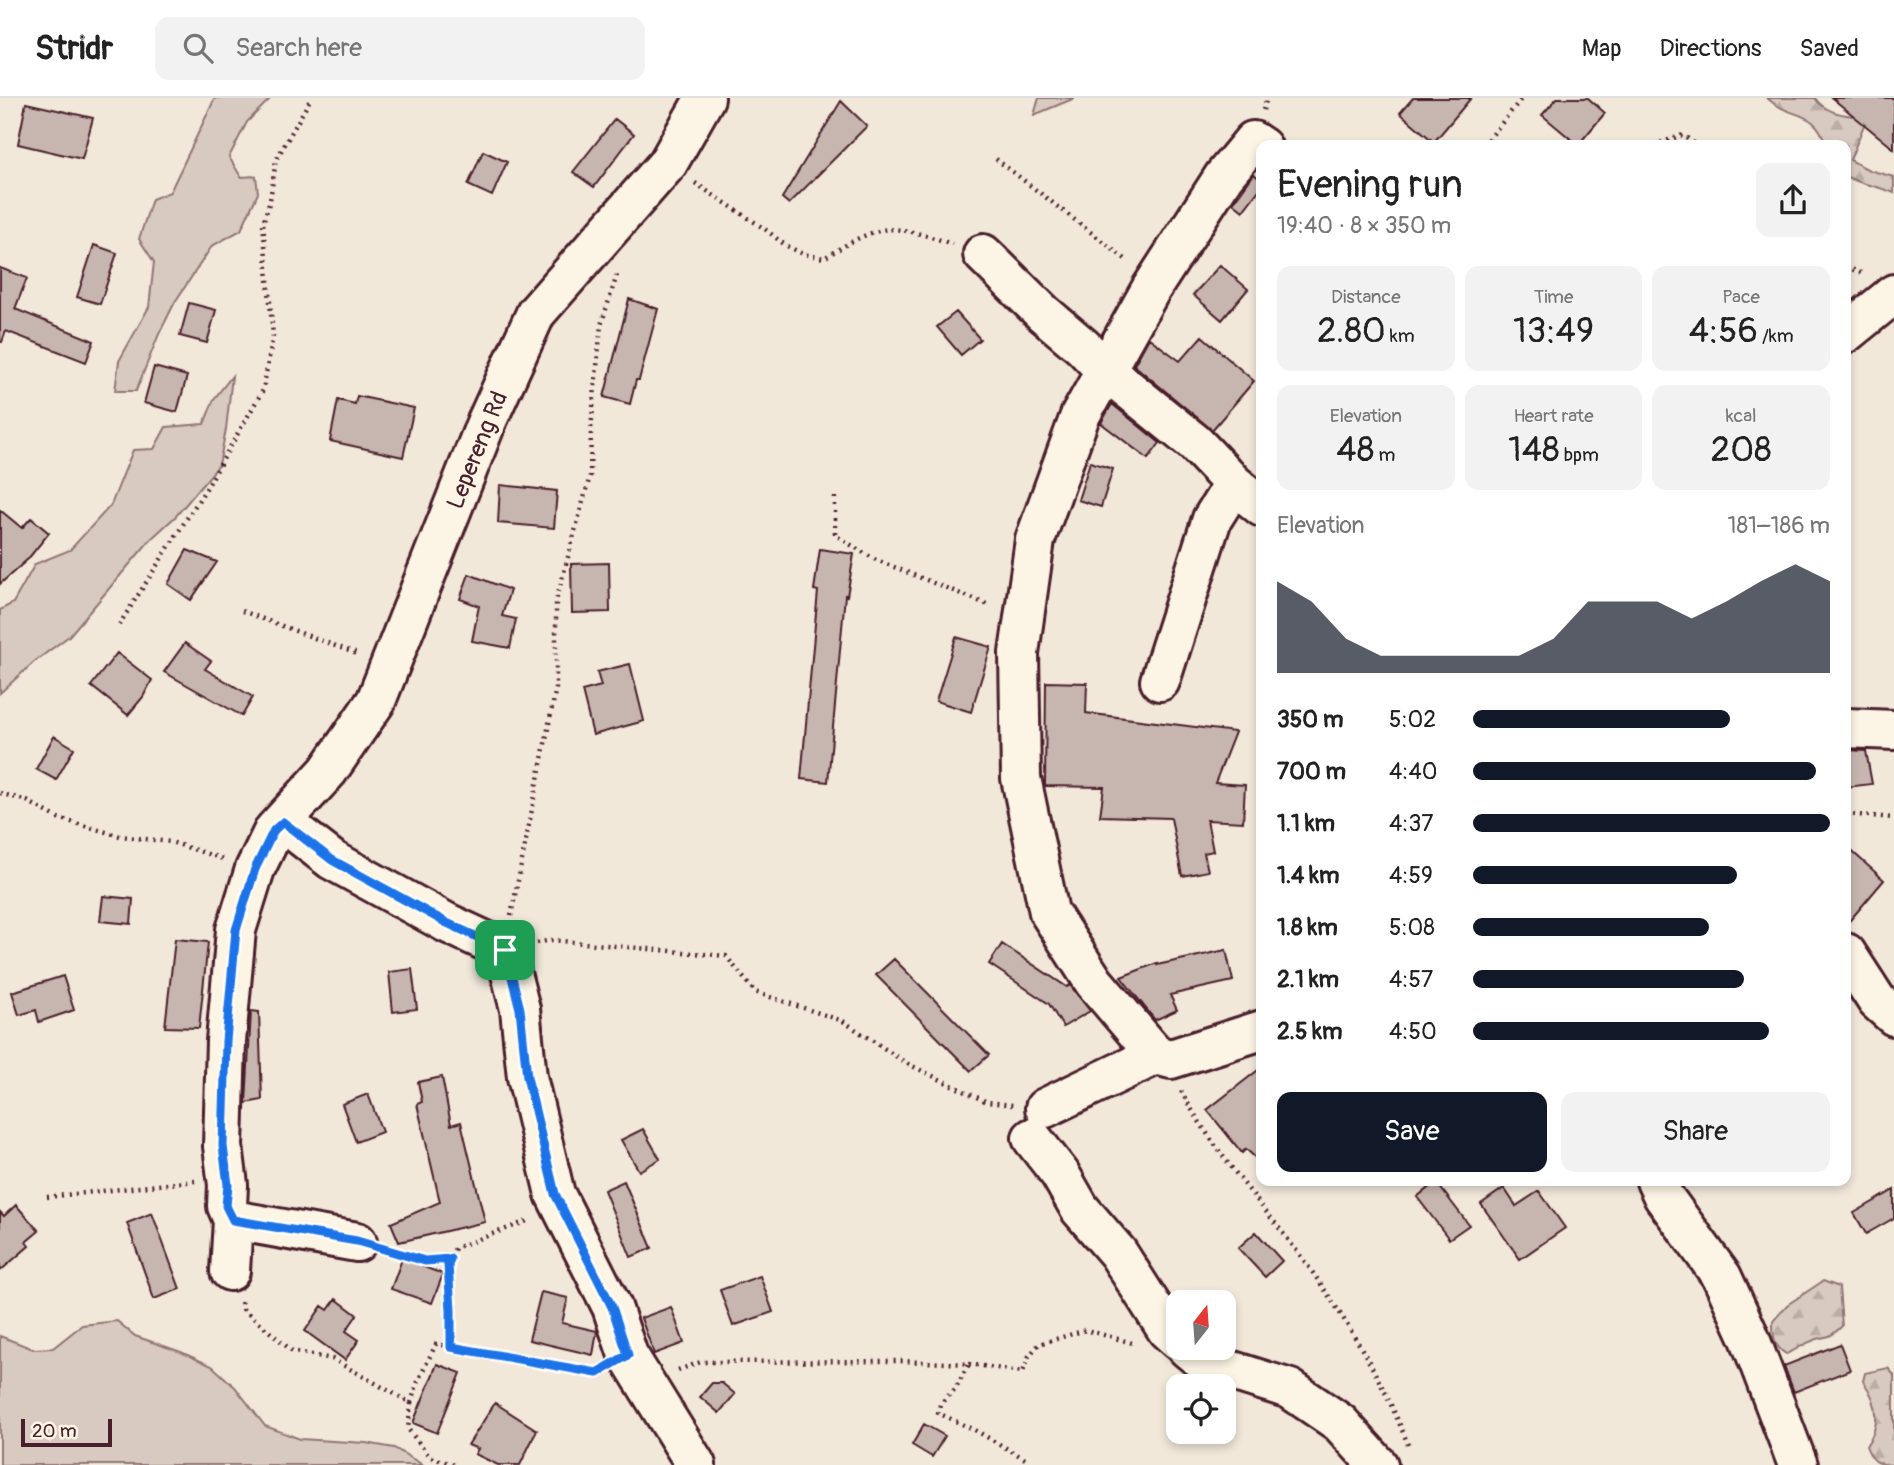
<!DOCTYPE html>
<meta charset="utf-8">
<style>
body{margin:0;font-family:Pangolin,sans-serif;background:#f2f2f2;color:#222;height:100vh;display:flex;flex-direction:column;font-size:26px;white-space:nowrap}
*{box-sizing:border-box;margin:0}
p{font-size:23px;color:#767676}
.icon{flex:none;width:38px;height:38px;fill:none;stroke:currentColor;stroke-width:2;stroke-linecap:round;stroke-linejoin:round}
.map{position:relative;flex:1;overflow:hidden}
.drawer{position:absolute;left:1256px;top:42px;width:595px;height:1046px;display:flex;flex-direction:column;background:#fff;border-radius:14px;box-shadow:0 4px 10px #0003}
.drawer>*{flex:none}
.needle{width:46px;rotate:17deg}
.fabs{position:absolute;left:1166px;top:1192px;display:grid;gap:14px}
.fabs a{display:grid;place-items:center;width:70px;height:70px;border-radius:14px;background:#fff;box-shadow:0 4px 10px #0003;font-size:35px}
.scale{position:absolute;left:21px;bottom:18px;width:91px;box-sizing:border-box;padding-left:7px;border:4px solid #4a1f2b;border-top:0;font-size:19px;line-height:24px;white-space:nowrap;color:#4a1f2b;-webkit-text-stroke:5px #fcf5e5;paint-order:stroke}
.pin{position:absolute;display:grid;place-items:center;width:60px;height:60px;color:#fff;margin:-30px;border-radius:14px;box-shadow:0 4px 10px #0006}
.round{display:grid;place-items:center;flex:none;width:74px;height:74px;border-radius:14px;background:#f2f2f2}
.overview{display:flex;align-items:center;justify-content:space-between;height:119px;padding:0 21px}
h1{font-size:38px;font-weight:600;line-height:52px}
.figures{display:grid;grid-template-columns:repeat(3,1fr);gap:10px;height:119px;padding:7px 21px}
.figures div{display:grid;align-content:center;border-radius:14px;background:#f2f2f2;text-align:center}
.figures b{font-size:35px;font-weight:600}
.figures small{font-size:19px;font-weight:400}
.figures p{font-size:19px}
.chart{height:196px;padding:14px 21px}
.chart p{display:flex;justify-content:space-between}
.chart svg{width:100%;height:126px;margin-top:7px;fill:#111827;opacity:.7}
.action{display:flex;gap:14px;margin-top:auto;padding:14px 21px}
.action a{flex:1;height:80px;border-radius:14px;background:#111827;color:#fff;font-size:28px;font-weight:600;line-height:80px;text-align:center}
.action a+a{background:#f2f2f2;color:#222}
ul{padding:0 21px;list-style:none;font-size:23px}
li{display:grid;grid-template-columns:112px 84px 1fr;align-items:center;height:52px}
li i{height:18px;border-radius:9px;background:#111827}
header{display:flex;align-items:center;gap:42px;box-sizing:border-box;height:98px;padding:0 35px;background:#fff;border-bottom:2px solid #e0e0e0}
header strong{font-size:33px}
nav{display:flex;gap:38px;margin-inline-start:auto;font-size:24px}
.search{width:490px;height:63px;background:#f2f2f2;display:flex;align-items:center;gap:18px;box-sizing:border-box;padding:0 24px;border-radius:14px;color:#767676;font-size:26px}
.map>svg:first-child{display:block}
</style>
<header>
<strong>Stridr</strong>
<div class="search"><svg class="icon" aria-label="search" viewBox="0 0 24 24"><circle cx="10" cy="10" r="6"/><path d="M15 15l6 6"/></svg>Search here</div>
<nav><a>Map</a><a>Directions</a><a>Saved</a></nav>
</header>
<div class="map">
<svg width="1894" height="1367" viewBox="0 0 1894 1367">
<defs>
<pattern id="forest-firs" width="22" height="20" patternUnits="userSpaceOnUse" patternTransform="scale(1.75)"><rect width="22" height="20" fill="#d8cac0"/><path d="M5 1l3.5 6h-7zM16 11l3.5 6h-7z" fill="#bbada5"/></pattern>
</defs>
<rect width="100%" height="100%" fill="#f1e8da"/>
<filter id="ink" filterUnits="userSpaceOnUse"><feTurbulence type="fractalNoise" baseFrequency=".0143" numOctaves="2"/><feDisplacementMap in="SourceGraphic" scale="14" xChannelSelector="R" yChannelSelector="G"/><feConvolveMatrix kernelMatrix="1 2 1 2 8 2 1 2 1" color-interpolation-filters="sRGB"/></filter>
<g filter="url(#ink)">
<path fill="#d8cac0" stroke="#917476" stroke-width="2" d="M215 0H271L247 24 229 59 241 79 256 78 258 95 241 132 212 148 175 204 159 236 136 293H115L119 263 149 209 154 164 139 141 152 101 170 94Z
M1039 0H1075L1034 17Z
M232 278 226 331 219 367 176 418 151 441 69 538 34 564 0 595V512L13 505 35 466 70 452 111 407 133 352 154 351 166 329 204 326 214 301Z
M117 1223 135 1238 181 1254 212 1268 235 1289 265 1328 300 1341 366 1345 394 1350 423 1367H0V1238L33 1251 53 1250 82 1227Z"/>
<path fill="url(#forest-firs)" stroke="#917476" stroke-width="2" d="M1767 0H1815C1824 13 1838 16 1853 18L1868 0 1876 16 1864 27 1850 62 1869 72 1894 79V95C1877 88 1863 87 1847 79L1846 47H1826C1815 9 1792 23 1767 0Z
M1823 1183 1839 1189 1842 1228C1827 1243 1828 1236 1812 1243 1803 1246 1795 1253 1786 1256 1773 1248 1773 1238 1773 1223L1787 1207Z
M1888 1270 1894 1277V1367C1877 1367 1872 1363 1866 1348 1882 1326 1878 1304 1863 1283L1865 1275Z"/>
<path fill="#c7b6af" stroke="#4a1f2b" stroke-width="2" d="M1413 0H1471L1434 44 1400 15Z
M1557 0H1588L1605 15 1578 47 1542 17Z
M1832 0H1894V51Z
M841 3 867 28 789 106 782 100Z
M26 5 93 20 82 61 18 46Z
M615 21 634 36 594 89 573 74Z
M483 53 507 64 492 98 468 87Z
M1254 76 1262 83V88L1243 113 1233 105Z
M94 147 117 155 100 206 77 199Z
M1220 167 1248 191 1222 222 1193 197Z
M0 170 27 180 15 211 94 243 86 264 6 233 2 244H0Z
M629 201 658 211 639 282H636L630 306 604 299Z
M189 205 216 212 207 245 180 238Z
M956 214 980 241 961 257 937 229Z
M1202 238 1254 283 1212 332 1134 267 1149 240 1180 263Z
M154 269 187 278 177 314 144 305Z
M357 298 414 310 403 359 330 343 338 302 355 306Z
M1112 306 1160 345 1148 361 1101 325Z
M1090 364 1113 371 1101 409 1078 402Z
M500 387 557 393 554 430 498 425Z
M0 412 22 430 31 420 49 435 28 461 0 486Z
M820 451 854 456 847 498 845 497 828 684 801 681 818 493 814 492Z
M187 452 217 464 191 502 168 486Z
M609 465 610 514 572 515 571 466Z
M469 476 510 492 502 518 516 521 510 550 472 543 479 508 460 501Z
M956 539 991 549 971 614 936 603Z
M185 545 211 563 205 571 253 599 242 618 164 574Z
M117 555 152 582 143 599 128 617 91 588Z
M630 566 644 623 593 637 582 593 601 588 597 574Z
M1046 584 1087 585 1086 615 1235 634 1215 685 1245 687 1243 724 1207 722 1213 753 1204 755 1208 773 1182 778 1171 720 1100 718 1104 689 1045 688Z
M54 638 74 650 56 682 36 671Z
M1846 652 1866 653 1872 686 1846 689Z
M1846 748 1884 782 1846 827Z
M103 798 133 801 131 826 100 823Z
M175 841 208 844 199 930 165 929Z
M1002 846 1067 889 1070 887 1090 913 1063 929 1049 906 989 866Z
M1226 852 1233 883 1170 897 1177 912 1155 922 1121 879 1157 865V867Z
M894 861 989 957 971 973 876 877Z
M412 871 417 911 393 914 389 874Z
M63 878 74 912 39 924 36 912 19 917 12 894Z
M251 913 259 914 262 1002 246 1005Z
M1262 969V1066L1246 1051 1242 1055 1207 1012Z
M442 979 451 1027 461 1024 485 1124 399 1144 391 1125 440 1104 417 1006 422 1004 418 984Z
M368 996 382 1034 356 1044 342 1006Z
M643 1031 660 1061 639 1073 621 1042Z
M624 1083 652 1150 631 1159 604 1092Z
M1436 1084 1469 1127 1449 1141 1417 1099Z
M1504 1090 1516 1108 1539 1093 1565 1130 1520 1161 1481 1106Z
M1894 1092V1120L1866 1136 1854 1115Z
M16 1107 39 1133 26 1144 29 1148 0 1173V1114L4 1118Z
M152 1115 180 1191 154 1201 127 1125Z
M1256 1134 1282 1163 1265 1179 1238 1150Z
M402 1161 443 1176 432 1205 391 1191Z
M760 1178 773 1214 733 1228 720 1192Z
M541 1194 568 1200 562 1225 597 1233 593 1257 529 1242Z
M336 1201 357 1217 346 1233 359 1242 345 1262 305 1233 322 1208 328 1212Z
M671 1209 684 1245 654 1256 641 1220Z
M1840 1246 1850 1272 1794 1294 1784 1268Z
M437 1266 461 1275 437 1335 413 1325Z
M712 1285H722L735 1296 719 1315 700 1299Z
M495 1305 537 1332 520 1367H498L475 1356 478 1351 468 1347Z
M924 1326 945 1338 932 1359 912 1347Z"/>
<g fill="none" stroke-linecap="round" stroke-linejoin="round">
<defs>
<path id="minor" d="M1262 49 1253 43 1224 78 1151 191 1080 318 1035 442 1019 555 1021 680 1049 814 1094 884 1156 957 1171 961 1262 932
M983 156 1043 215 1083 249 1106 273 1195 345 1234 386 1262 409
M1846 235 1894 196
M1160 583 1212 421 1234 386
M1846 630 1894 632
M283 724 332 762 447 825 505 852 520 911 527 979 555 1096 612 1209 628 1257 696 1367
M1846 855 1877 903 1894 918
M1045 1010 1156 957
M1032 1040 1060 1076 1080 1111 1118 1155 1167 1232 1178 1242
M1656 1083 1663 1098 1722 1179 1749 1238 1798 1367
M357 1144 233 1122 227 1108 228 1087 223 1048 226 943 236 832 255 771 274 732 328 673 376 603 486 325 536 215 668 65 705 0
M230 1173 233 1122
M1187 1250 1204 1264 1290 1291 1340 1325 1378 1367"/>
</defs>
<use href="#minor" stroke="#4a1f2b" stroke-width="44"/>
<path stroke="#4a1f2b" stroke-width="4.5" stroke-dasharray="2 5" stroke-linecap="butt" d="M1263 12 1267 0
M1484 47 1522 0
M1654 47 1683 37 1696 47
M996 61 1128 163
M695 85 765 131 785 147 803 156 824 160C842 149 862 136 883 132 900 128 935 140 952 146
M1846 169 1864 176
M835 399V437L874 461 991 508
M242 513 357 556
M119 527 207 389 263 292 273 238 263 125 270 102 276 62 311 0
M0 695 27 703 58 720 120 738 171 744 223 761
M1846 716 1894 720
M511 818 556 590V503L590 378 591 331 601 227 617 177
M537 845 551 842 726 858 755 894 843 923 906 965 987 1004 1013 1007
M1181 993C1211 1048 1252 1095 1290 1144 1335 1202 1382 1278 1408 1347
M47 1099 195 1083
M390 1153 425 1163 450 1161
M241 1204 243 1211 292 1253 332 1261 411 1305 418 1283 436 1246 598 1275
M451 1249V1212L448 1167 455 1150 530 1122
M969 1266 1023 1274 1029 1258 1039 1246 1086 1232 1136 1246
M678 1272 701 1264 899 1263 969 1266 955 1291 940 1306 938 1315 973 1331 1027 1362 1028 1367
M411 1305 408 1331 430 1359 454 1367"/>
<use href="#minor" stroke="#fcf5e5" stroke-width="38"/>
</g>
</g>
<g fill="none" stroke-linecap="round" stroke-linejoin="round" filter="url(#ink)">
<defs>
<path id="route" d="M283 724 332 762 447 825 505 852 520 911 527 979 555 1096 612 1209 628 1257 597 1275 451 1249V1212L448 1167 450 1161 425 1163 357 1143 233 1122 226 1108 228 1087 223 1048 226 943 236 832 255 771 274 732Z"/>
</defs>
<use href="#route" stroke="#fff" stroke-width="14"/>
<use href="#route" stroke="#1a73e8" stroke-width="9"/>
</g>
<g text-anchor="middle" stroke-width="7" stroke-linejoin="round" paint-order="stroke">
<g font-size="24" fill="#4a1f2b" stroke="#fcf5e5">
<text transform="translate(477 352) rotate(-68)" y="8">Lepereng Rd</text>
</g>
</g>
</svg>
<div class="fabs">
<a><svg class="needle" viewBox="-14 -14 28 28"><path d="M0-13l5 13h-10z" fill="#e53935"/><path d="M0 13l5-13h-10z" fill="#767676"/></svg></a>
<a><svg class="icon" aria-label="locate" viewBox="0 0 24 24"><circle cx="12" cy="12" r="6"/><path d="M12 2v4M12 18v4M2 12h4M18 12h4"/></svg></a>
</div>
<div class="scale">20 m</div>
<div class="pin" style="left:505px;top:852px;background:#1e9e55"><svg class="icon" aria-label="arrive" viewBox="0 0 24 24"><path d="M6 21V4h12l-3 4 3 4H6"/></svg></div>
<section class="drawer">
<div class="overview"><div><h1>Evening run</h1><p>19:40 · 8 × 350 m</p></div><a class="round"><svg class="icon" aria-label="share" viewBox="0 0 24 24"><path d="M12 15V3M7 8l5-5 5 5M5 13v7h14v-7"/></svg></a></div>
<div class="figures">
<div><p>Distance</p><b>2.80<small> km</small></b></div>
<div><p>Time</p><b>13:49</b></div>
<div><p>Pace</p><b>4:56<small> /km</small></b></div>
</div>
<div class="figures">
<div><p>Elevation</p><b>48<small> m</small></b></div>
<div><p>Heart rate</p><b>148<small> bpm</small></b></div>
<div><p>kcal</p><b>208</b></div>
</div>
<div class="chart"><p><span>Elevation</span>181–186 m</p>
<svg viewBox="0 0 160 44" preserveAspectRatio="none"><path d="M0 44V12L10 19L20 32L30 38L40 38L50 38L60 38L70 38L80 32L90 19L100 19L110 19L120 25L130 19L140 12L150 6L160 12V44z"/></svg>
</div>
<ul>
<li><b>350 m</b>5:02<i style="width:72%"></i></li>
<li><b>700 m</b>4:40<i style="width:96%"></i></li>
<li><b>1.1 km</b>4:37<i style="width:100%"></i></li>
<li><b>1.4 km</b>4:59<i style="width:74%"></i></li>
<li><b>1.8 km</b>5:08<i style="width:66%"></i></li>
<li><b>2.1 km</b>4:57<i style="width:76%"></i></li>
<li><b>2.5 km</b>4:50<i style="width:83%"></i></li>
</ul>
<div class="action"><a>Save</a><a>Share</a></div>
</section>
</div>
